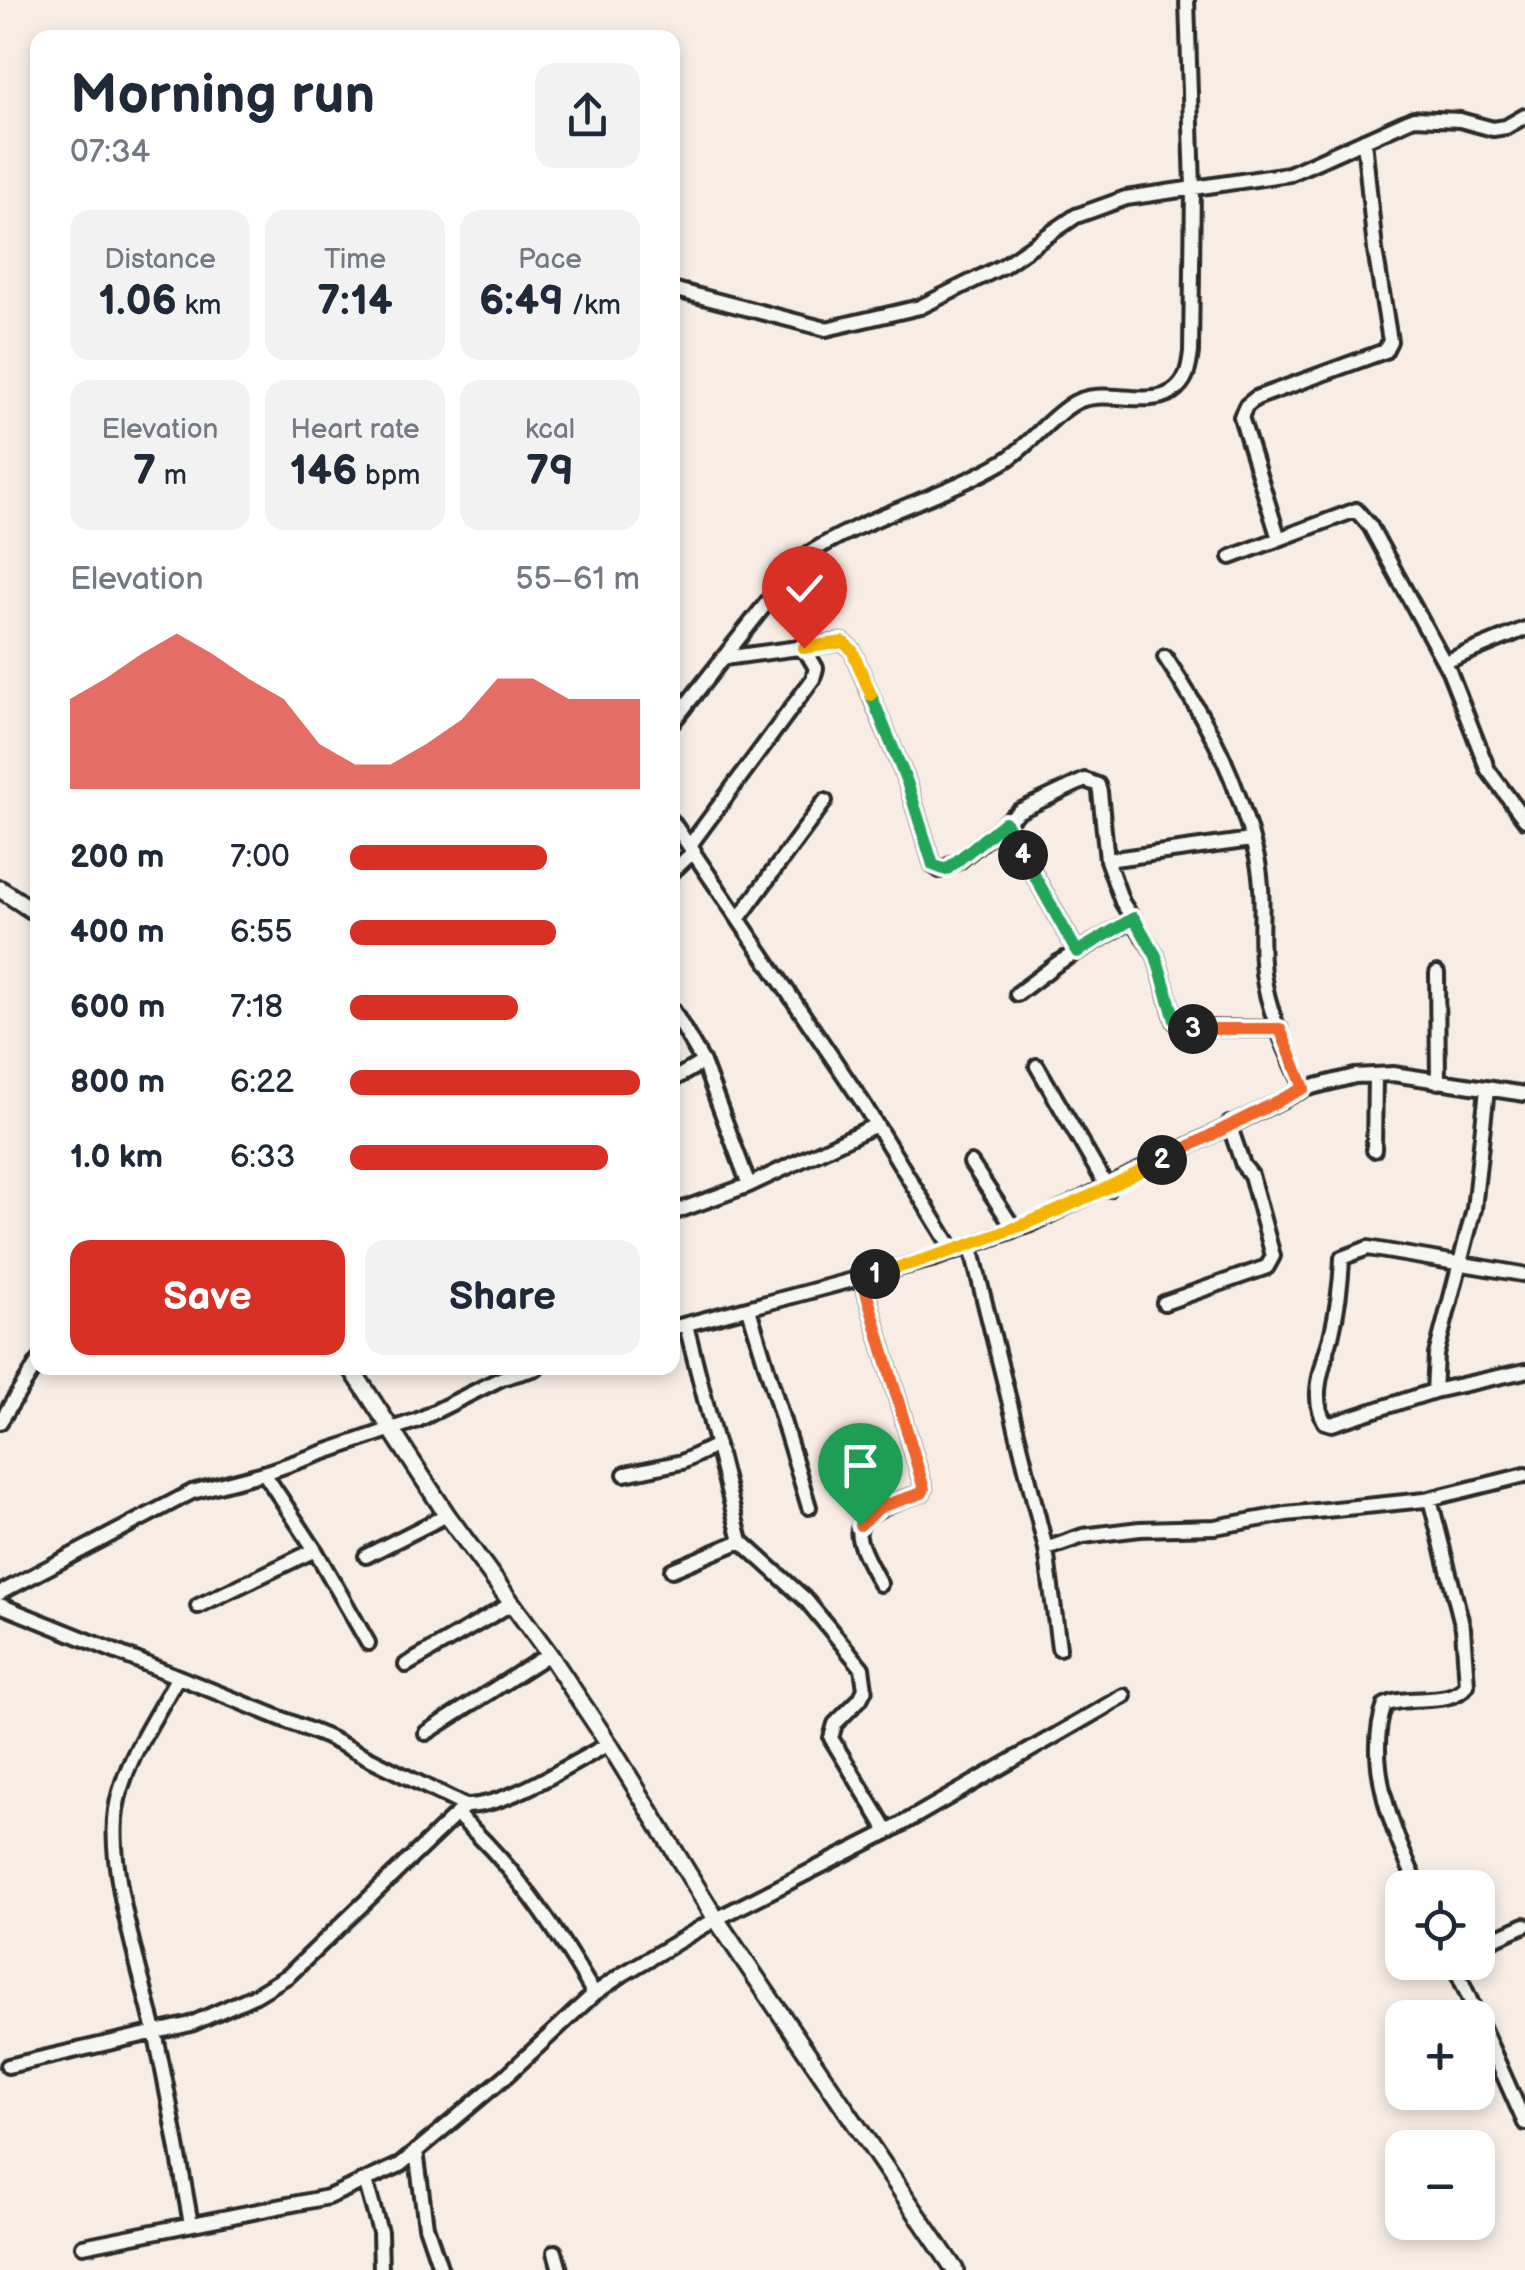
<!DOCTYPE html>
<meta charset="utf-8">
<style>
body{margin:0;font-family:"Balsamiq Sans",sans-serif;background:#f2f2f3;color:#1f2937;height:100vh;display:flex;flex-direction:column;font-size:38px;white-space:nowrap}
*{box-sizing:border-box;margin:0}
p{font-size:32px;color:#747a83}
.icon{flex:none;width:55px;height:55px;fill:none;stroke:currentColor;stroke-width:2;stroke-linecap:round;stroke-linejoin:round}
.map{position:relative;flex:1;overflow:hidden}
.details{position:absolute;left:30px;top:30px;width:650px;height:1345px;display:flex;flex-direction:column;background:#fff;border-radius:20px;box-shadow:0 5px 15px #0003}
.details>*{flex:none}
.controls{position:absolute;left:1385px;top:1870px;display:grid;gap:20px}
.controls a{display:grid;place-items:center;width:110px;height:110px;border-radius:20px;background:#fff;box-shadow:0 5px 15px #0003;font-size:50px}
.pin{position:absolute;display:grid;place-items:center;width:85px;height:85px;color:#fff;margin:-102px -42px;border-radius:50% 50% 50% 0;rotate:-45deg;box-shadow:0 0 10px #0007}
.pin .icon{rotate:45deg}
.km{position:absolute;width:50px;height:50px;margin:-25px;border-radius:50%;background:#222;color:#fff;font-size:28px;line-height:50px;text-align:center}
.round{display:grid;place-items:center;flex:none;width:105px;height:105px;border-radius:20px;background:#f2f2f3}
.summary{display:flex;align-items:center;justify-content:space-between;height:170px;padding:0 40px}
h1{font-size:55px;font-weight:800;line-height:75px}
.stats{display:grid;grid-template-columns:repeat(3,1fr);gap:15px;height:170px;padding:10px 40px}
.stats div{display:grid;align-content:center;border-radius:20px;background:#f2f2f3;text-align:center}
.stats b{font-size:42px;font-weight:800}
.stats small{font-size:28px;font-weight:400}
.stats p{font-size:28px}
.chart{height:280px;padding:20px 40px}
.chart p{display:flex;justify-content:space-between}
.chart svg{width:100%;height:180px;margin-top:10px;fill:#d93025;opacity:.7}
.cta{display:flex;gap:20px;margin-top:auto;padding:20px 40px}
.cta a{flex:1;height:115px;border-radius:20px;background:#d93025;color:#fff;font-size:40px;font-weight:800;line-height:115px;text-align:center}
.cta a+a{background:#f2f2f3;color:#1f2937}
ul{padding:0 40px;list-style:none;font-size:32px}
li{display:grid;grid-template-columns:160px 120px 1fr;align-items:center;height:75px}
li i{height:25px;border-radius:12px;background:#d93025}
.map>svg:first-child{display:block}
</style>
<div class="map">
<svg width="1525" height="2270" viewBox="0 0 1525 2270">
<rect width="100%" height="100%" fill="#f7ede5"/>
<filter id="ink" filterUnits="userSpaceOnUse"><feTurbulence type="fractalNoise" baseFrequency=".01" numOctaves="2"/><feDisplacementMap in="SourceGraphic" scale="20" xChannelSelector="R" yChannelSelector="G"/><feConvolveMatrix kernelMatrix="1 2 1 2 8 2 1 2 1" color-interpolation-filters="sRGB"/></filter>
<g filter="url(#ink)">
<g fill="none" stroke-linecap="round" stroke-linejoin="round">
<defs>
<path id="minor" d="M672 289 826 329 920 307 1003 266 1076 216 1126 198 1289 174 1414 118 1460 120 1493 129 1506 127 1525 116
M1279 539 1241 417 1246 406 1256 398 1385 351 1390 341 1375 250 1364 140
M1231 557 1356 510 1370 526 1449 671 1488 770 1525 820
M1165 657C1211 727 1237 777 1257 858 1266 897 1258 935 1263 973 1268 1013 1288 1053 1304 1089
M724 658 843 642 852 650 907 782 933 865 940 870 959 861 1019 811 1085 780 1098 785 1100 792 1107 860
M1445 662 1525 629
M672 723 802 558C864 516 939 499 1003 462 1029 447 1048 418 1074 403 1102 387 1146 408 1172 392 1187 382 1189 368 1191 352L1193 188 1187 0
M672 821 861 1100 954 1252
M1005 822 1077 952
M1251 840 1107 860 1122 902 1156 956 1175 1021 1182 1028 1280 1029
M690 845 813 679 816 668 804 648
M672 872 694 851
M739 918 825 801
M1437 973 1438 1082
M1017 994 1058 963 1134 919
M672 1009 703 1062 749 1185
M1037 1066 1108 1189
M672 1080 703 1062
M1374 1150 1375 1075
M971 1163 1015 1230
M672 1213 749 1185 876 1125
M971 1247 1046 1549 1059 1648
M1522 1274 1368 1248 1342 1258C1341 1284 1337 1312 1331 1337 1324 1363 1309 1397 1325 1422L1332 1424 1434 1391 1525 1371
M862 1278 924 1489 922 1493C903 1499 853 1512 859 1538 862 1553 873 1570 880 1584
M1164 1303 1267 1267 1273 1256 1251 1175 1243 1165 1229 1124
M749 1309 809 1507
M686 1325 741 1541 806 1600 862 1668 865 1689 860 1699 835 1724 831 1738 888 1832
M672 1328 935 1258 1031 1224 1304 1089 1355 1076 1393 1074 1525 1094
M1434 1391 1436 1355 1474 1209 1487 1089
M0 1422 38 1362
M264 1473 315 1550 368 1643
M625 1474 682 1462 717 1445
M1046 1549 1083 1536 1140 1529 1215 1527 1286 1514 1425 1500 1525 1475
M366 1556 447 1515
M672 1570 741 1541
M0 1593 192 1492 264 1473 418 1420 502 1378 537 1368
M0 1605 327 1737 465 1806C509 1806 570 1764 609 1744
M198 1606 315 1550
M406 1665 511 1604
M177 1678C155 1719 123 1763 116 1810 107 1869 140 1968 154 2028 169 2093 179 2159 191 2224
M426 1733 549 1654
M456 1814C514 1866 555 1927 594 1994
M1419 1888C1394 1836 1364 1762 1385 1705 1409 1694 1451 1707 1467 1685L1463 1628 1430 1499
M1478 1946 1525 1925
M1453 1962 1525 2123
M8 2066 191 2024 256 1995 289 1975 465 1806
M416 2151 426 2226 441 2270
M366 2183 380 2232 381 2270
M83 2246 328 2197 400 2165 506 2076 594 1994 623 1974 716 1919 888 1832 1124 1696
M555 2252 560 2270"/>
<path id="tertiary" d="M0 889 38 914
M351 1368 447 1515 549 1654 609 1744 716 1919 955 2270"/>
</defs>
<use href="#minor" stroke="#2b2b2b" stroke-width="20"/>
<use href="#tertiary" stroke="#2b2b2b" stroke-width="22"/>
<use href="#minor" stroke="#f6f6f2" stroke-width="12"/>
<use href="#tertiary" stroke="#f6f6f2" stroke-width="15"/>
</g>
</g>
<g fill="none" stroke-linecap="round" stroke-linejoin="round" filter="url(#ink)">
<defs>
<path id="split-1" d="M860 1525 880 1507 922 1493 924 1489 862 1278 875 1274"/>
<path id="split-2" d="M875 1274C980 1245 1066 1211 1162 1160"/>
<path id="split-3" d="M1162 1160 1304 1088 1280 1029H1193"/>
<path id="split-4" d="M1023 855 1077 952 1134 918 1156 956 1175 1020 1182 1028 1193 1029"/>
<path id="split-5" d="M871 695 907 782 933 865 946 870 1005 822 1023 855"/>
<path id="split-6" d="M804 648 843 642 852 650 871 695"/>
</defs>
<use href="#split-1" stroke="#fff" stroke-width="20"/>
<use href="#split-2" stroke="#fff" stroke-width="20"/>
<use href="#split-3" stroke="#fff" stroke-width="20"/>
<use href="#split-4" stroke="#fff" stroke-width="20"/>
<use href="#split-5" stroke="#fff" stroke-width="20"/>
<use href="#split-6" stroke="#fff" stroke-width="20"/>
<use href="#split-1" stroke="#f0652b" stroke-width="12"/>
<use href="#split-2" stroke="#f5b400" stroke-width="12"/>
<use href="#split-3" stroke="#f0652b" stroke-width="12"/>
<use href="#split-4" stroke="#22a559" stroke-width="12"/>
<use href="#split-5" stroke="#22a559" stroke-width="12"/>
<use href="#split-6" stroke="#f5b400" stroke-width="12"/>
</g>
</svg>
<div class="controls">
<a><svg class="icon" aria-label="locate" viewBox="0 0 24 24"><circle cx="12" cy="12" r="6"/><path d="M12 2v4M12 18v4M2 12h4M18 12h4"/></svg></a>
<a>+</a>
<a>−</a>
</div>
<div class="pin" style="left:860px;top:1525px;background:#1e9e55"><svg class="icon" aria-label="arrive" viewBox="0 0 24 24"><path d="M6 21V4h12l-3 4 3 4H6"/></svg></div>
<div class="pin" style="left:804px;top:648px;background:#d93025"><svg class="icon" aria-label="check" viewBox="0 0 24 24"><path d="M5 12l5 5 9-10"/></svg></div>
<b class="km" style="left:875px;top:1274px">1</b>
<b class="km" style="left:1162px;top:1160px">2</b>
<b class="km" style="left:1193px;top:1029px">3</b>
<b class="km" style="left:1023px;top:855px">4</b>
<section class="details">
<div class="summary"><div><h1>Morning run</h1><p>07:34</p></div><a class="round"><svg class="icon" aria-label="share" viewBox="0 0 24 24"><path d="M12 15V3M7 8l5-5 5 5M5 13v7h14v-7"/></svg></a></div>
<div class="stats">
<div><p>Distance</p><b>1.06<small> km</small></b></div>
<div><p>Time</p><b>7:14</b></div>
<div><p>Pace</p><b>6:49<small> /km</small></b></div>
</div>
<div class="stats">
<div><p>Elevation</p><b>7<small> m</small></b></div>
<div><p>Heart rate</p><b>146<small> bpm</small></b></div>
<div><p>kcal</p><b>79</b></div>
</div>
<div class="chart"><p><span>Elevation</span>55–61 m</p>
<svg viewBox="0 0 160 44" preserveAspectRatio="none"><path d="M0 44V22L10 17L20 11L30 6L40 11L50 17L60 22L70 33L80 38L90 38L100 33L110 27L120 17L130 17L140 22L150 22L160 22V44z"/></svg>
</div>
<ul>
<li><b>200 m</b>7:00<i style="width:68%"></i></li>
<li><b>400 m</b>6:55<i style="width:71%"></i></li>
<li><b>600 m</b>7:18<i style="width:58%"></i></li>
<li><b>800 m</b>6:22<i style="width:100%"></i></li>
<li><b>1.0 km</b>6:33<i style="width:89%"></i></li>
</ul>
<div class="cta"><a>Save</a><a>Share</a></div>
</section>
</div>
